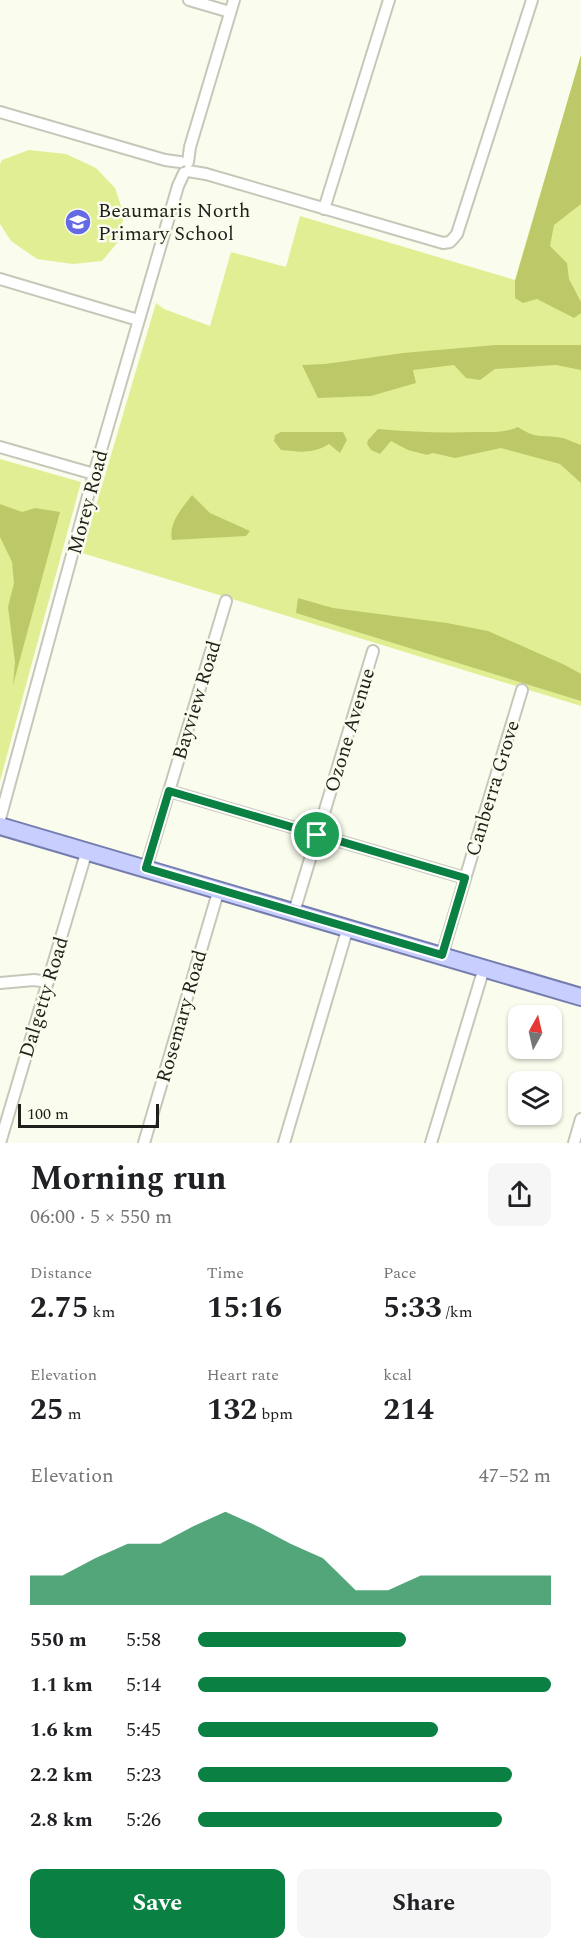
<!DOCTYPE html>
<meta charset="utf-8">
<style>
body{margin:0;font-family:Spectral,serif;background:#f6f6f6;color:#202124;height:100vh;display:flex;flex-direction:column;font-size:22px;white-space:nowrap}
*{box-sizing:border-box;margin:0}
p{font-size:20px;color:#757577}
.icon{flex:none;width:33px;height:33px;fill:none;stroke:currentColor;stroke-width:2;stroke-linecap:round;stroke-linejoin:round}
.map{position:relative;height:1143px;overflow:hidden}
.details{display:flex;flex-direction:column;background:#fff;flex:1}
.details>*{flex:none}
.needle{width:39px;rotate:8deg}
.buttons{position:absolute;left:508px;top:1005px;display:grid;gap:12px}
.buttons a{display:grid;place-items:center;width:54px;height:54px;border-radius:12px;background:#fff;box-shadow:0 2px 4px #0004;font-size:30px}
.scale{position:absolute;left:18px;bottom:15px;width:141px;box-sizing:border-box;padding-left:6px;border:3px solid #1f201b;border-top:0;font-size:16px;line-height:21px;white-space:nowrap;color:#1f201b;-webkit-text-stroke:4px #fafced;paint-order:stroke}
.pin{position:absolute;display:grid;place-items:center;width:51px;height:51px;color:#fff;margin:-26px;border:3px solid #fff;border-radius:50%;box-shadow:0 2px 6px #0007}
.round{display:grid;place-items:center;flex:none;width:63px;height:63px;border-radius:12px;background:#f6f6f6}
.headline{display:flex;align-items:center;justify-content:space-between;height:102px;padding:0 30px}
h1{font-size:33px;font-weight:700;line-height:45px}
.metrics{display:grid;grid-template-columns:repeat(3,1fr);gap:9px;height:102px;padding:6px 30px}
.metrics div{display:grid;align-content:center}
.metrics b{font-size:30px;font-weight:700}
.metrics small{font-size:16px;font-weight:400}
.metrics p{font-size:16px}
.chart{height:168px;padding:12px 30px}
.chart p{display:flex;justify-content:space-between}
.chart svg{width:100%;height:108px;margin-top:6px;fill:#0b8043;opacity:.7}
.cta{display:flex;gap:12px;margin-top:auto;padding:12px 30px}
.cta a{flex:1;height:69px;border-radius:12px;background:#0b8043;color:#fff;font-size:24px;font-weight:700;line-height:69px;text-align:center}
.cta a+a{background:#f6f6f6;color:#202124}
ul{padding:0 30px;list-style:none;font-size:20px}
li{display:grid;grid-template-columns:96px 72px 1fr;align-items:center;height:45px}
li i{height:15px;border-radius:8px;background:#0b8043}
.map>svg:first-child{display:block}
</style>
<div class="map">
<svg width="581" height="1143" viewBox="0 0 581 1143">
<rect width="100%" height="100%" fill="#fafced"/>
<path fill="#e2ee93" d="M581 55V706L82 553 156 303 164 309 210 326 231 252 286 267 300 216 515 280Z
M29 150 66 154 96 168 115 188 124 215 118 242 102 261 73 264 37 259 11 241 0 224V164L2 160Z
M0 459 81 482 0 781Z"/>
<path fill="#bdc969" d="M581 55V204L554 225 550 246 567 263 569 279 581 302V313L574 318 537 299 523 303 515 298V281Z
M495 345H581V370L556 365 495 369 480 380 466 378 454 365 413 370 416 383 371 396 318 398 302 365 325 364 403 353Z
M518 427C537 440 543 434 562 438 568 439 575 443 581 445V483L560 464 501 448 455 458 433 453 427 455 408 450 391 441 380 454 371 450 367 444 368 440 378 429C411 432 443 433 476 432 491 432 504 433 518 427Z
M281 432H343L347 440 340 453 329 444C313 454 300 452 281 450L274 441 275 435Z
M192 495 210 513 250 531 246 536 172 540C168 523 183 507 192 495Z
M0 504 22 512 35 508 60 512 13 685 15 662 8 607 14 583 12 562 0 537Z
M298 598 333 608 447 623 488 631 565 665 581 674V701L296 613Z"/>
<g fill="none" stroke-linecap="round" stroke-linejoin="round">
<defs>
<path id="minor" d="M189 0 230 12
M0 112 165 160 180 162
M188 162 190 147 234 0
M188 171 206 174 443 243 450 242 457 234 532 0
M324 209 389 0
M0 279 138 320
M0 447 94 474
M169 791 465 878
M0 819 94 474 178 186 184 173
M146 868 226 601
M294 912 373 651
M442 955 522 690
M0 983 34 980 48 982
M0 1143 87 850
M144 1143 219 889
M284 1143 348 927
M431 1143 484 968
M574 1143 581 1119"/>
<path id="primary" d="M0 826 581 997"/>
</defs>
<use href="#minor" stroke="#c5c8b9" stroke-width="14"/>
<use href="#primary" stroke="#757daf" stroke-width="20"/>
<use href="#minor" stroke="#fff" stroke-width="10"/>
<use href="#primary" stroke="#c8cffe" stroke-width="16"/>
</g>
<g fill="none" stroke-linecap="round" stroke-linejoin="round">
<defs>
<path id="route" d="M169 791 465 878 442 955 146 868Z"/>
</defs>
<use href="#route" stroke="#fff" stroke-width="12"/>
<use href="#route" stroke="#0b8043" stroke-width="8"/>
</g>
<defs>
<symbol id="school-disc" viewBox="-11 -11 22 22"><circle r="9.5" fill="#646ae3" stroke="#fafced"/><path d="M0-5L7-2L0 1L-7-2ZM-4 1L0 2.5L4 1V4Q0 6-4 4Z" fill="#fff"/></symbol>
</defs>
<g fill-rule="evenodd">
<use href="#school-disc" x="63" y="207" width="30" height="30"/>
</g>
<g text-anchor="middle" stroke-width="5" stroke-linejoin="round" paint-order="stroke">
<g font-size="20" fill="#1f201b" stroke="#fafced" text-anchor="start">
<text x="98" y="217">Beaumaris North<tspan x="98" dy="23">Primary School</tspan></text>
</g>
<g font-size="20" fill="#1f201b" stroke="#fafced">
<text transform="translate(87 502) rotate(-75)" y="7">Morey Road</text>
<text transform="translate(196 700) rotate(-73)" y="7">Bayview Road</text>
<text transform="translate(349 730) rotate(-73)" y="7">Ozone Avenue</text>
<text transform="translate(492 788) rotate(-73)" y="7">Canberra Grove</text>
<text transform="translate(43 997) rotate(-73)" y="7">Dalgetty Road</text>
<text transform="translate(181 1016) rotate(-74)" y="7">Rosemary Road</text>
</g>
</g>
</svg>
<div class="buttons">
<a><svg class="needle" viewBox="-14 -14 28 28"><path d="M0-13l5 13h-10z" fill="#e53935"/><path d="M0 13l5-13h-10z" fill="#757577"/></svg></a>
<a><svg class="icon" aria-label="layers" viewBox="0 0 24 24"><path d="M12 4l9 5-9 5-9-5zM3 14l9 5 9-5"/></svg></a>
</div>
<div class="scale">100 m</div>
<div class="pin" style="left:317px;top:835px;background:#1e9e55"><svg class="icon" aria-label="arrive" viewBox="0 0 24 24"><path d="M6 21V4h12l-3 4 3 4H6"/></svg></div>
</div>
<section class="details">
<div class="headline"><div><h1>Morning run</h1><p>06:00 · 5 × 550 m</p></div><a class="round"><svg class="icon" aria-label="share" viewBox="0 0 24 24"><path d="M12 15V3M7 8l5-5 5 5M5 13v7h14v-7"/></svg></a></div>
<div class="metrics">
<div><p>Distance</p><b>2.75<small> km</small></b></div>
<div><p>Time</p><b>15:16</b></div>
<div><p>Pace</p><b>5:33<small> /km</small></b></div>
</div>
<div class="metrics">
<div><p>Elevation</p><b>25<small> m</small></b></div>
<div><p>Heart rate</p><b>132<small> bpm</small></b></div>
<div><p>kcal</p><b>214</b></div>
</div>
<div class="chart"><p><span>Elevation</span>47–52 m</p>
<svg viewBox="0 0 160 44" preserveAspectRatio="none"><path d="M0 44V32L10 32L20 25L30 19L40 19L50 12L60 6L70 12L80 19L90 25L100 38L110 38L120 32L130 32L140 32L150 32L160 32V44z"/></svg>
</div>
<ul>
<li><b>550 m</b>5:58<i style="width:59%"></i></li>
<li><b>1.1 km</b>5:14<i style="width:100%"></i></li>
<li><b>1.6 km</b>5:45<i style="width:68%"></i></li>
<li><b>2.2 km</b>5:23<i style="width:89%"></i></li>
<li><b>2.8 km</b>5:26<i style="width:86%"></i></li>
</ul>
<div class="cta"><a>Save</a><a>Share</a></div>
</section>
